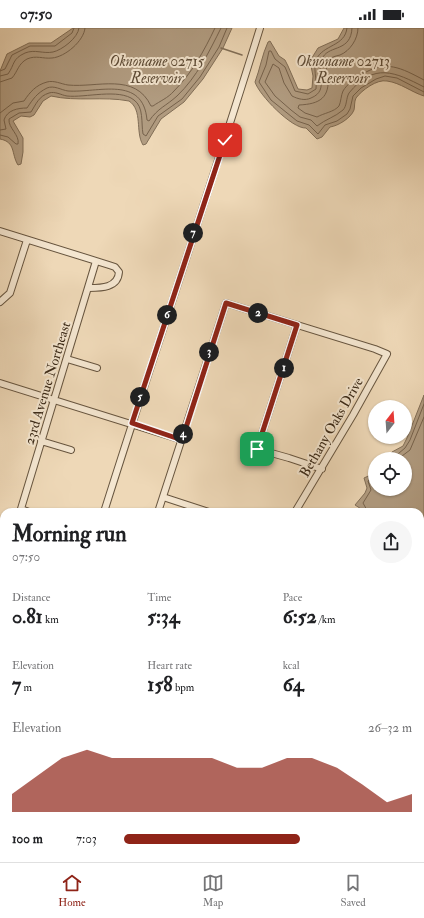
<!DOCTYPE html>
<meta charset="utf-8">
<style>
body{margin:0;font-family:"IM FELL Double Pica",serif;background:#f6f6f6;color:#202124;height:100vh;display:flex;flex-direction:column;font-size:15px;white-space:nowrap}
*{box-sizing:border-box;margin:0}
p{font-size:13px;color:#757577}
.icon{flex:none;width:22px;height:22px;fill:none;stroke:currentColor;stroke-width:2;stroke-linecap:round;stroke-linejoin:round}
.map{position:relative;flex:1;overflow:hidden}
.panel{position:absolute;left:0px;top:480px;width:424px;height:354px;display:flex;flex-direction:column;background:#fff;border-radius:12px 12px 0 0;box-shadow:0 1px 3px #0004}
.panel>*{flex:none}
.needle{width:26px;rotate:17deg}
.controls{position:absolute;left:368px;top:372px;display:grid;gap:8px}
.controls a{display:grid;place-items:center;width:44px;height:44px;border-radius:50%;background:#fff;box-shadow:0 1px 3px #0004;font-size:20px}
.pin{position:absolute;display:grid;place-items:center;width:34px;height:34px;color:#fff;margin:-17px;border-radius:8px;box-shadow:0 2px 6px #0006}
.km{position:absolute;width:20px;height:20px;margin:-10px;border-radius:50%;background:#222;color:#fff;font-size:11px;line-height:20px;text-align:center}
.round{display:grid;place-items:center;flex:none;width:42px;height:42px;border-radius:21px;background:#f6f6f6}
.summary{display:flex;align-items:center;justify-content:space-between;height:68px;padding:0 12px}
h1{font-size:22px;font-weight:700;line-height:30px}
.stats{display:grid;grid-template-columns:repeat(3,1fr);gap:6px;height:68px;padding:4px 12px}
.stats div{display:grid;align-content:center}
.stats b{font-size:20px;font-weight:700}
.stats small{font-size:11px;font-weight:400}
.stats p{font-size:11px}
.chart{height:112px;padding:8px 12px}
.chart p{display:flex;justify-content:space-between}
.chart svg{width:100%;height:72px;margin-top:4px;fill:#8f2418;opacity:.7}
ul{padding:0 12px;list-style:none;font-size:13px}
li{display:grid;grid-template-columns:64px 48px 1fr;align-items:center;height:30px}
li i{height:10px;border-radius:5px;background:#8f2418}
.status{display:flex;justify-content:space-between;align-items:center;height:28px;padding:0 20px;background:#fff;direction:ltr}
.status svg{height:11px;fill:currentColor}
.dock{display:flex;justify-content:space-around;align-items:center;height:56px;border-top:1px solid #e0e0e0;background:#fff;font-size:11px;color:#757577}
.dock a{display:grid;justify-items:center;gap:2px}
.dock .on{color:#8f2418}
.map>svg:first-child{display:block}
</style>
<div class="status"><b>07:50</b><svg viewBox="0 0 49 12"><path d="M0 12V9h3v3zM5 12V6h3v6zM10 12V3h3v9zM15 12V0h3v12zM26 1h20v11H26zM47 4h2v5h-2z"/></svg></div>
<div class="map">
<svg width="424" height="834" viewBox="0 0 424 834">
<rect width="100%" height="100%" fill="#eed8b7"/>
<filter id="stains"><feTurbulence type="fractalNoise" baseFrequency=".005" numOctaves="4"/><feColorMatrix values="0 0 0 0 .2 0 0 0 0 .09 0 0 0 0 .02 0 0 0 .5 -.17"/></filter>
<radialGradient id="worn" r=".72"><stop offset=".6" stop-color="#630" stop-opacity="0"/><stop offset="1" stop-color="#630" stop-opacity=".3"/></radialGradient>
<path fill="#b19c81" stroke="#816e57" d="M73 0H232L223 20 203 51 184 74 161 91 146 116 143 117C135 104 143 82 129 73 103 68 77 74 51 68L43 73 34 87 30 89 21 88 13 93 23 110V124L21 136 18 137C11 126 16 114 0 111V43L7 26 29 15H51Z
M344 0H424V68C411 64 401 55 387 53 377 51 362 62 356 70 354 74 355 78 354 82 351 90 338 98 330 99L322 109 317 111 306 100C292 101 259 67 255 54 260 41 262 27 268 14L270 13 279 28 285 32 288 38 298 61 307 62 312 60 313 48 310 33 318 20 338 11Z
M424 367V596L420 604V484H366L355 477 365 465 367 460 364 450 375 445V461H405V431H387L392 424 403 418 407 410Z"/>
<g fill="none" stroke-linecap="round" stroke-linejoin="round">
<path stroke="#76624c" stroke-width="1" d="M347 0C345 19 323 16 316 32 313 38 317 53 316 61L308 66 295 63 285 39 275 31 271 23H269L266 37 259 54 271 72 297 93 309 97 318 106 325 97 337 93 347 86 350 81 353 68 361 60 376 51 385 48 397 50 424 64
M352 0C351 24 330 17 323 29 314 43 331 62 311 70 305 73 298 71 292 68L284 55 279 40 273 36 265 54 275 68 291 82 300 89 311 92 317 98C326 91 335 89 343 82 347 78 346 70 349 65 374 34 395 44 424 59
M358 0C358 11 350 23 340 27 336 28 331 29 328 32 324 36 327 42 328 47 330 70 320 76 299 77L298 80 305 85 317 89C324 85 334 84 339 78 341 74 341 67 343 63 347 56 355 51 361 47 386 31 401 40 424 52
M0 43 5 41 12 27 30 18H55L72 5 74 0
M0 48 8 46C15 36 12 31 25 25 35 21 43 26 53 24 62 22 78 10 79 0
M0 54 12 50C18 43 18 36 27 31 36 27 43 31 52 30 65 29 84 13 85 0
M0 85 13 75 24 73C30 64 36 57 47 54 54 52 61 56 68 57 97 60 135 44 151 78H153C160 73 168 70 174 63 192 45 204 23 215 0
M0 102 6 101 4 92C7 82 18 80 27 80 33 71 37 65 47 60 54 57 61 62 68 63 98 65 143 47 147 92L149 93C158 80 166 78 177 68 197 49 209 24 221 0
M0 107 8 109 16 116H18C20 107 8 100 9 91L19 85 31 84C36 76 39 68 49 65 55 63 61 67 67 68 85 70 119 60 134 72 144 79 141 95 143 106L146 108 158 88 182 71 200 49 219 19 227 0
M392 431 405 420 410 412 424 376
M398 431 410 422 424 389
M368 484 363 475 371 462 368 453 375 449"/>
<path stroke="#816e57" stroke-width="1.5" d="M221 20 242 27
M144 834 146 830"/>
<defs>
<path id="minor" d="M0 203 109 237 115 239 119 244C118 260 101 260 89 260
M0 274 10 265 27 212
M297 297 257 421 289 430 322 441
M67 331 97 340
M0 355 182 412
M41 413 71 422
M163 469 209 484
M21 481 29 484
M20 484 96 233
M104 484C155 322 210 162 260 0
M158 484 226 275 375 321 387 326 353 387 295 484
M0 548 4 535
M0 552 4 553
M0 627 4 628
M0 751 4 753
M420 804 424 806
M0 813 4 800
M240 834 241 830
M320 834 321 830"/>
</defs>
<use href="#minor" stroke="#67553f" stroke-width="8"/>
<use href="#minor" stroke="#f4e6d0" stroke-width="6"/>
</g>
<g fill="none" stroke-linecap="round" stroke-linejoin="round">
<defs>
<path id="route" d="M225 112 132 395 182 412 226 275 297 297 257 421"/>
</defs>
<use href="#route" stroke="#fff" stroke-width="8"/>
<use href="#route" stroke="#8f2418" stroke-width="5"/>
</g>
<g text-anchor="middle" stroke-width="4" stroke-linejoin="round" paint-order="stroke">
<g font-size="14" fill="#3a2917" stroke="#f4e6d0">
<text transform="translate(47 355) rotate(-73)" y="5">23rd Avenue Northeast</text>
<text transform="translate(331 399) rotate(-60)" y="5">Bethany Oaks Drive</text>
</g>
<g font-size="15" font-style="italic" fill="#5e4c37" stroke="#f4e6d0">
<text x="157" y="38">Oknoname 02715<tspan x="157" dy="17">Reservoir</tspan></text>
<text x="343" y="38">Oknoname 02713<tspan x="343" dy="17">Reservoir</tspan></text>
</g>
</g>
<rect width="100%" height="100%" filter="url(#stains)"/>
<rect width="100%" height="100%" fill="url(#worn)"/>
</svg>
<div class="controls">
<a><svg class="needle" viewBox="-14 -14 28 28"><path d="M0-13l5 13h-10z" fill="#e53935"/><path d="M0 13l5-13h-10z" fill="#757577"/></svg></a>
<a><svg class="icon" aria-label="locate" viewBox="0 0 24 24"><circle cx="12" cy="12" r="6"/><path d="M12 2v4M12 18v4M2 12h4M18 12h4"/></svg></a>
</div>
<div class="pin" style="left:257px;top:421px;background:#1e9e55"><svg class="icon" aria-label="arrive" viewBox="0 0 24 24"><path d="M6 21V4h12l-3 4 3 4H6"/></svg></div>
<div class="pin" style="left:225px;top:112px;background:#d93025"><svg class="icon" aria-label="check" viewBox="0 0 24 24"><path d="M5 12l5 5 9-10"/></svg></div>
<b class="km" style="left:284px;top:340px">1</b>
<b class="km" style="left:258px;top:285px">2</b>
<b class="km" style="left:209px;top:324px">3</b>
<b class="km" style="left:183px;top:406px">4</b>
<b class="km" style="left:140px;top:369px">5</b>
<b class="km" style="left:167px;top:287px">6</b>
<b class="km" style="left:193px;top:205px">7</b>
<section class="panel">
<div class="summary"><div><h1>Morning run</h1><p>07:50</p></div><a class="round"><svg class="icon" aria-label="share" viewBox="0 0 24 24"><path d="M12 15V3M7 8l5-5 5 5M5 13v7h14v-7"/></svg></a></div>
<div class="stats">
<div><p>Distance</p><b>0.81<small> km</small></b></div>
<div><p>Time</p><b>5:34</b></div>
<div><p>Pace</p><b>6:52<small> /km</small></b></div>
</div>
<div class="stats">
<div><p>Elevation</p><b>7<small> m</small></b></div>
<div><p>Heart rate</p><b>158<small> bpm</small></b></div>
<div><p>kcal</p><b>64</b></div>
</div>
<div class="chart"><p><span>Elevation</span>26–32 m</p>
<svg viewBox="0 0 160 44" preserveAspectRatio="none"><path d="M0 44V33L10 22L20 11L30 6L40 11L50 11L60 11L70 11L80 11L90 17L100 17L110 11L120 11L130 17L140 27L150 38L160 33V44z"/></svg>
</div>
<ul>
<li><b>100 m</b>7:03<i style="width:61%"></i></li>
</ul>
</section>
</div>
<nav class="dock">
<a class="on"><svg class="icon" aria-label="home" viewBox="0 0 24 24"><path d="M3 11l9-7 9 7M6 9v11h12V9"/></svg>Home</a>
<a><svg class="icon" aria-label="map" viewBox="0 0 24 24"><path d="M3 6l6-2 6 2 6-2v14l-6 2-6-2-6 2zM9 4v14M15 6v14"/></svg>Map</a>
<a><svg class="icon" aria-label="saved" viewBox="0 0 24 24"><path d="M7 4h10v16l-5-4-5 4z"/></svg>Saved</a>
</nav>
